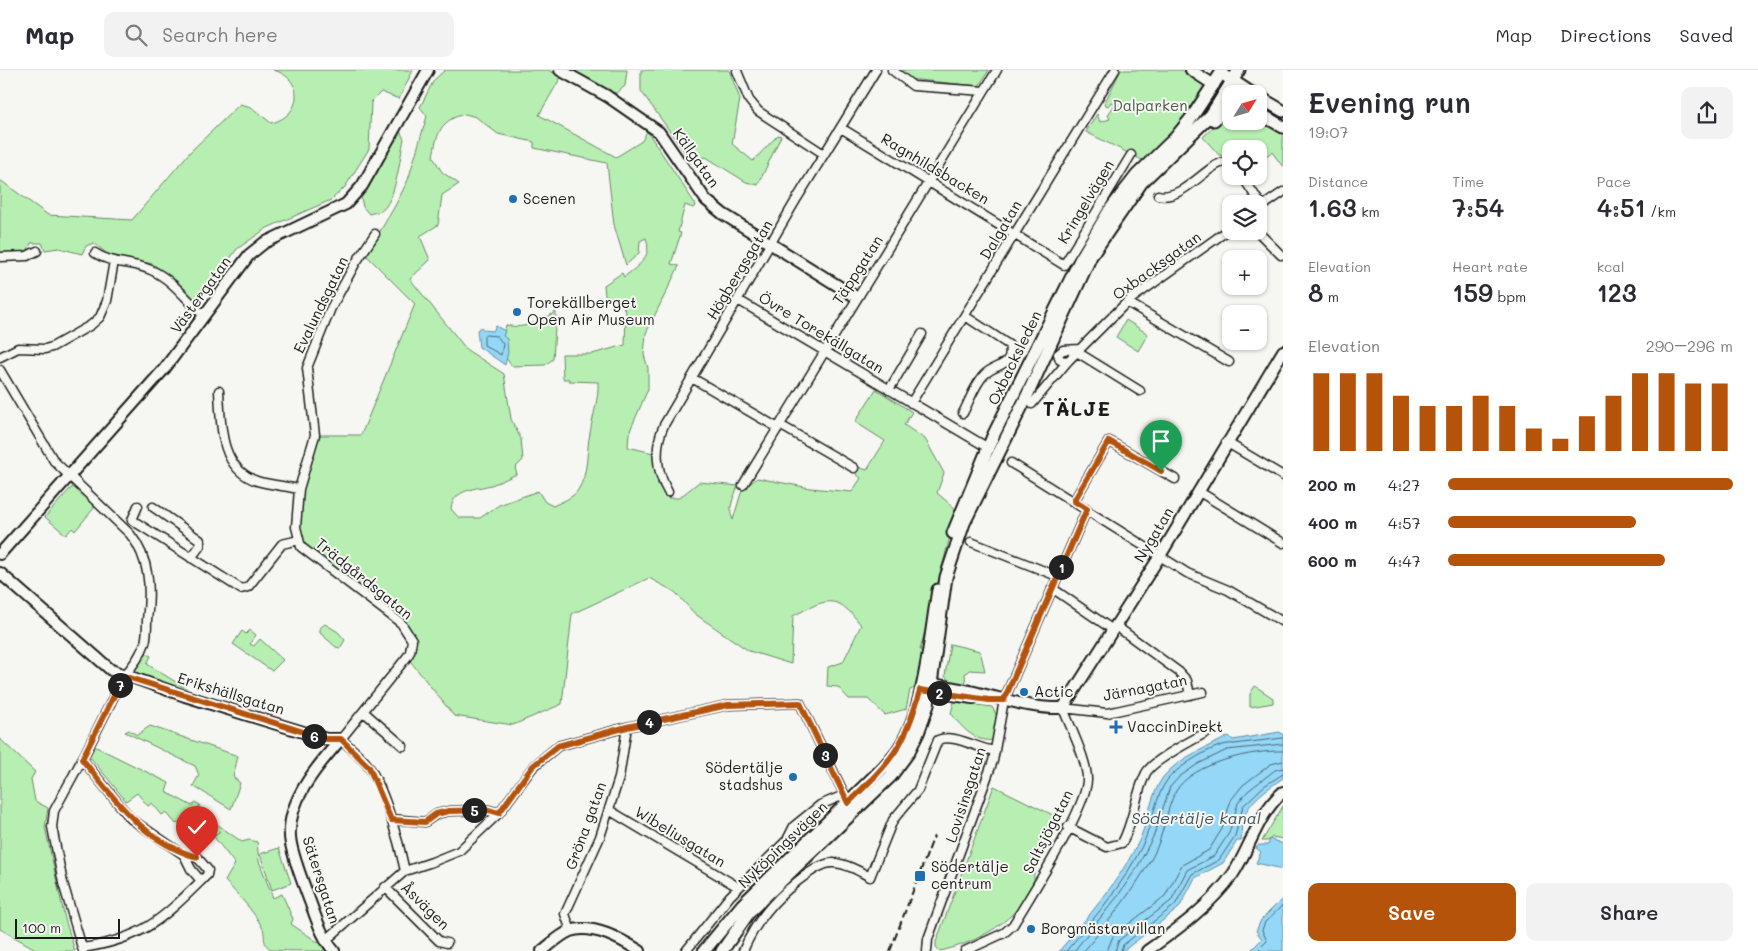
<!DOCTYPE html>
<meta charset="utf-8">
<style>
body{margin:0;font-family:Mali,sans-serif;background:#f2f2f3;color:#2b2b33;height:100vh;display:flex;flex-direction:column;font-size:19px;white-space:nowrap}
*{box-sizing:border-box;margin:0}
p{font-size:16px;color:#7c7c81}
.icon{flex:none;width:28px;height:28px;fill:none;stroke:currentColor;stroke-width:2;stroke-linecap:round;stroke-linejoin:round}
.map{position:relative;flex:1;overflow:hidden}
.drawer{display:flex;flex-direction:column;background:#fff;width:475px}
.drawer>*{flex:none}
.needle{width:32px;rotate:53deg}
.fabs{position:absolute;left:1222px;top:15px;display:grid;gap:10px}
.fabs a{display:grid;place-items:center;width:45px;height:45px;border-radius:10px;background:#fff;box-shadow:0 1px 4px #0004;font-size:25px}
.scale{position:absolute;left:15px;bottom:12px;width:105px;box-sizing:border-box;padding-left:5px;border:2px solid #1c1c1c;border-top:0;font-size:14px;line-height:18px;white-space:nowrap;color:#1c1c1c;-webkit-text-stroke:4px #f6f6f2;paint-order:stroke}
.pin{position:absolute;display:grid;place-items:center;width:42px;height:42px;color:#fff;margin:-51px -21px;border-radius:50% 50% 50% 0;rotate:-45deg;box-shadow:0 0 5px #0007}
.pin .icon{rotate:45deg}
.km{position:absolute;width:25px;height:25px;margin:-12px;border-radius:50%;background:#222;color:#fff;font-size:14px;line-height:25px;text-align:center}
.round{display:grid;place-items:center;flex:none;width:52px;height:52px;border-radius:10px;background:#f2f2f3}
.summary{display:flex;align-items:center;justify-content:space-between;height:85px;padding:0 25px}
h1{font-size:28px;font-weight:600;line-height:38px}
.figures{display:grid;grid-template-columns:repeat(3,1fr);gap:8px;height:85px;padding:5px 25px}
.figures div{display:grid;align-content:center}
.figures b{font-size:25px;font-weight:600}
.figures small{font-size:14px;font-weight:400}
.figures p{font-size:14px}
.chart{height:140px;padding:10px 25px}
.chart p{display:flex;justify-content:space-between}
.chart svg{width:100%;height:90px;margin-top:5px;stroke:#b45309;stroke-width:6}
.action{display:flex;gap:10px;margin-top:auto;padding:10px 25px}
.action a{flex:1;height:58px;border-radius:10px;background:#b45309;color:#fff;font-size:20px;font-weight:600;line-height:58px;text-align:center}
.action a+a{background:#f2f2f3;color:#2b2b33}
ul{padding:0 25px;list-style:none;font-size:16px}
li{display:grid;grid-template-columns:80px 60px 1fr;align-items:center;height:38px}
li i{height:12px;border-radius:6px;background:#b45309}
header{display:flex;align-items:center;gap:30px;box-sizing:border-box;height:70px;padding:0 25px;background:#fff;border-bottom:1px solid #e1e1e2}
header strong{font-size:24px}
nav{display:flex;gap:28px;margin-inline-start:auto;font-size:18px}
.search{width:350px;height:45px;background:#f2f2f3;display:flex;align-items:center;gap:12px;box-sizing:border-box;padding:0 18px;border-radius:10px;color:#7c7c81;font-size:19px}
main{display:flex;flex:1;min-height:0}
.map>svg:first-child{display:block}
</style>
<header>
<strong>Map</strong>
<div class="search"><svg class="icon" aria-label="search" viewBox="0 0 24 24"><circle cx="10" cy="10" r="6"/><path d="M15 15l6 6"/></svg>Search here</div>
<nav><a>Map</a><a>Directions</a><a>Saved</a></nav>
</header>
<main>
<div class="map">
<svg width="1283" height="881" viewBox="0 0 1283 881">
<rect width="100%" height="100%" fill="#f6f6f2"/>
<filter id="ink" filterUnits="userSpaceOnUse"><feTurbulence type="fractalNoise" baseFrequency=".02" numOctaves="2"/><feDisplacementMap in="SourceGraphic" scale="10" xChannelSelector="R" yChannelSelector="G"/><feConvolveMatrix kernelMatrix="1 2 1 2 8 2 1 2 1" color-interpolation-filters="sRGB"/></filter>
<g filter="url(#ink)">
<path fill="#b7efb2" stroke="#6a8667" fill-rule="evenodd" d="M273 0H413L399 29 381 22 371 32 369 79 345 117 331 130 267 158 237 179 198 233 153 194 111 187 94 173 86 176 82 184 59 178 45 180 42 173H31L27 182 0 183V110L48 145 132 150 190 82 240 34 251 37 271 53C303 46 305 8 273 0Z
M445 0H548L561 7 539 45 616 87 642 71 647 61 696 135 693 138 685 135 678 162 681 163 671 194 679 196 646 263 644 285 648 298V319L629 363 628 377 653 383 658 415 668 428H679L699 412 738 416C734 427 727 439 733 450L742 420 757 408 810 418 852 422 861 408 856 404 858 397 867 400 885 371 855 352 876 319 912 342 904 355 925 369 944 403 937 423 957 440 920 580H923L916 617 910 620 906 639 885 645 868 629H849L838 617 827 616 828 597 843 592 861 555C836 522 826 529 793 546L791 594 749 581 695 544 675 522 649 508 572 544 562 634 513 655 454 646 407 587 412 576 405 558 301 477 297 445 315 365H361L415 234 366 185 395 136 408 110 427 46 420 37 434 10ZM465 44 476 47 498 64 534 72V78L607 93 614 155 626 195 639 183 640 171 646 168C653 187 638 196 624 207L622 203 604 215 605 225 622 234 626 243 625 275 592 284H562L563 309H569V311L598 312C599 328 593 345 590 363 586 381 589 403 578 420 573 428 561 432 553 436L545 432 538 421 499 435 480 448H459L451 439C453 419 476 419 491 415 500 412 508 408 517 404L515 398 523 390 521 369 511 349 504 304 467 280 410 209 430 190 420 166 438 155 442 125 459 114 442 102 433 87C437 63 440 50 465 44Z
M571 0H627L625 16 617 23 602 21Z
M641 0H729L740 29 732 74 753 91 778 65 781 66 758 115 746 112 706 87 691 91 641 21Z
M898 0H989L979 16 908 9Z
M1121 0H1182L1208 17 1185 50 1144 91 1086 62 1097 44 1100 52 1110 49 1108 45 1115 34 1111 32 1108 36 1104 34Z
M1231 40V51H1259V49L1283 64V97L1272 82 1259 91V79H1231V87L1219 85 1203 67Z
M400 61 404 69C400 86 396 132 381 141 378 142 372 143 369 144L363 137 361 128C371 114 390 69 400 61Z
M556 242 553 289 545 295 512 296 505 287 503 266 506 255C525 260 540 251 556 242Z
M1126 250 1148 264 1138 281 1116 267Z
M78 417 93 430 94 438 75 461 72 458 66 465 45 447 71 418Z
M325 554 338 562 345 570 340 578 336 577 320 563V558Z
M250 560 256 565 250 574 254 576 260 569 283 590 272 601 233 574 242 561 246 564Z
M950 574 980 581 985 601 969 600 965 604 966 615H952L945 606Z
M141 580 151 586 147 594 187 619 185 626 124 606Z
M1255 616 1273 628V633L1250 637V624Z
M954 632 992 637 998 648 994 670C975 673 961 657 951 643Z
M150 656 238 686 233 707 240 713 231 739 193 716 199 705 195 696 125 662 129 660 137 665Z
M0 669 35 702 31 709 35 731 48 738 45 757 65 849 75 881H39L0 859Z
M90 674 169 713 166 722 192 736 195 732 200 735 197 740 242 772 249 770 257 772 259 791 273 828 282 824 293 849 291 854 331 881C320 881 279 881 272 880 260 873 267 865 262 857 253 840 238 825 225 811L235 794 214 767 220 761 205 773 195 760 190 763 181 751 176 754 166 742 162 745 152 733 148 736 137 723 126 731 91 688 85 692Z
M994 716 1061 749C1055 765 1047 772 1041 786 1039 792 1034 798 1034 804 1033 809 1035 807 1033 812 1020 850 977 873 940 881L936 877V872Z
M1283 736V769L1272 767 1268 771H1262Z
M279 778 291 813 272 820 260 784Z"/>
<path fill="#94d7f6" stroke="#648c9f" d="M496 256 505 261 503 266 507 269 508 282 505 295 479 277 477 260 481 257 484 260 493 261Z
M1280 662 1283 665V708C1266 720 1248 731 1242 752 1241 759 1242 766 1241 771H1237L1223 793 1195 808 1179 838 1123 881H1059C1087 848 1116 815 1136 777 1148 756 1150 723 1164 706 1181 686 1207 678 1229 666L1233 670Z
M1270 769 1283 774V799L1256 793 1261 782 1256 778 1259 775H1268Z
M1283 828V881H1250L1262 869 1256 861 1261 850Z"/>
<g fill="none" stroke-linecap="round" stroke-linejoin="round">
<path stroke="#4c6773" stroke-width="1" d="M486 265 497 266 503 274 501 285 484 275V267Z
M1066 881C1094 849 1123 815 1142 776 1152 757 1155 725 1168 709 1179 696 1218 671 1234 674L1283 668
M1074 881 1117 827 1138 796 1154 765 1170 717 1179 707 1198 694 1227 680 1283 674
M1084 881C1109 851 1134 820 1153 786 1164 765 1166 739 1176 721 1192 693 1253 680 1283 681
M1107 881 1113 866 1165 826 1182 795 1209 780 1222 759 1231 730 1243 715 1271 694 1283 691
M1115 881 1119 870 1171 831 1187 800 1214 786 1229 763 1238 733 1248 721 1275 700 1283 698
M1121 881 1123 875 1175 835 1192 804 1219 790 1235 766 1243 736 1264 716 1283 704
M1257 881 1267 871 1262 860 1265 852 1283 835"/>
<defs>
<path id="minor" d="M892 0 913 16 984 21
M737 1 749 30 758 41 824 84
M841 58 1064 195 1131 85
M1242 106 1262 136
M1158 125C1186 132 1213 84 1231 93
M1260 138 1283 122
M1257 161 1281 185
M375 164 355 194 331 238 307 298 315 365 299 419 296 457 301 477 401 553 412 570 410 582 407 587 341 669C350 678 362 686 369 697 385 721 399 772 405 801
M95 183C111 194 132 192 151 200 172 209 188 231 204 246
M0 187 27 186 37 181
M738 230 990 379
M1127 232 1229 292
M1077 282 1140 321
M0 287 18 278 45 279 52 277 91 255 100 247 107 231 114 191
M1068 291 1060 290 1058 284 1063 280 1079 279
M0 300 54 391 130 464C150 489 151 519 147 550 147 557 147 566 145 573 141 585 132 597 124 606L86 682 54 741 52 757 63 813 83 881
M692 308 778 358
M889 320 922 264
M219 321C221 354 219 398 257 411 270 415 286 416 299 419
M911 333 1115 0
M1032 334 1068 291 1127 232 1231 158
M963 343C969 332 975 314 984 305 995 293 1014 298 1009 275L965 246
M780 355 854 398
M1226 372 1283 406
M1011 393 1187 503 1228 520 1283 552
M743 415 997 0
M1198 421 1283 473
M668 422C656 401 654 377 664 355L796 130 876 0
M1074 431 1109 371 1175 409
M138 436 132 450 241 519 248 517 282 474 299 470
M153 437 200 470V476L191 488
M971 472 1057 506
M1052 518 1113 560
M1116 556 1179 602 1187 611 1190 625
M364 642 403 676
M82 689 131 749 184 785 197 787 208 800 207 805C164 847 145 869 82 878
M609 740 738 817
M391 749 425 752 437 744 449 741 489 740 499 743
M1068 757 1107 777 1122 773C1134 751 1135 725 1146 703 1153 690 1193 670 1207 662
M184 785 191 799 201 811
M385 817 439 871 447 873
M571 861 565 844 600 767 619 708 627 657
M325 871 405 801 432 792 459 781 499 743 533 697 558 676 627 657 728 635 800 633 850 736
M686 881 730 826 787 770 794 756 820 735 844 725
M743 881C749 867 757 853 767 841 778 827 816 791 834 793 847 794 859 801 870 807L893 750 918 720 938 670C954 663 978 679 995 681
M927 881 928 869 993 691 1004 630 1087 439
M965 881 1004 863 1013 855C1030 826 1085 741 1087 711 1088 691 1070 657 1063 638L1107 643 1203 622"/>
<path id="tertiary" d="M560 0 607 26 659 62 706 130 723 144 856 227
M1191 0 1214 15
M0 484 165 298 249 185 264 173 346 134 362 116 428 0
M0 503 111 600 185 626 326 669H341
M924 613C946 616 968 620 990 626 1014 632 1038 639 1063 638L1160 486 1283 281
M923 620 973 628
M334 881C321 866 316 847 309 829 303 812 295 793 291 774 283 735 317 696 341 669
M542 881C550 875 560 865 570 861 593 853 622 870 640 881
M1147 881C1179 858 1210 836 1233 804 1250 778 1259 742 1283 722"/>
<path id="secondary" d="M1227 7 1253 24
M1259 27 1283 41
M1259 43 1283 57
M1214 50 1223 40 1231 37
M953 463 993 366 1081 188 1109 141 1137 105 1176 67 1192 47 1223 0
M704 881 742 835 883 698C889 691 895 685 900 677 925 638 930 566 938 520
M722 881 750 841 891 706 908 683 918 663 928 635 946 507 964 453 1025 330 1091 186 1142 112 1211 45 1239 0"/>
</defs>
<use href="#minor" stroke="#1c1c1c" stroke-width="11"/>
<use href="#tertiary" stroke="#1c1c1c" stroke-width="14"/>
<use href="#secondary" stroke="#1c1c1c" stroke-width="15"/>
<use href="#minor" stroke="#f6f6f2" stroke-width="8"/>
<use href="#tertiary" stroke="#f6f6f2" stroke-width="10"/>
<use href="#secondary" stroke="#f6f6f2" stroke-width="11"/>
<path stroke="#1c1c1c" stroke-width="2" stroke-dasharray="8 4" stroke-linecap="butt" d="M890 881 934 766"/>
</g>
</g>
<g fill="none" stroke-linecap="round" stroke-linejoin="round" filter="url(#ink)">
<defs>
<path id="route" d="M197 787C144 772 115 730 82 689L124 606 326 669H341L369 697 391 750 425 752 436 744 449 741 489 740 499 743 533 696 558 676 627 657 728 635 800 633 848 733C890 692 905 678 920 620L989 630H1004L1087 439 1074 431 1109 371 1161 401"/>
</defs>
<use href="#route" stroke="#fff" stroke-width="10"/>
<use href="#route" stroke="#b45309" stroke-width="6"/>
</g>
<g fill="#1f6fb2" stroke="#f6f6f2" stroke-width="2">
<circle cx="513" cy="129" r="5"/>
<circle cx="517" cy="242" r="5"/>
<circle cx="1024" cy="622" r="5"/>
<path d="M1113.5 649.5h5v5h5v5h-5v5h-5v-5h-5v-5h5z"/>
<circle cx="793" cy="707" r="5"/>
<rect x="914" y="800" width="12" height="12" rx="2.5"/>
<circle cx="1031" cy="859" r="5"/>
</g>
<g text-anchor="middle" stroke-width="4" stroke-linejoin="round" paint-order="stroke">
<g font-size="15" fill="#4a5b49" stroke="#f6f6f2">
<text x="1150" y="41">Dalparken</text>
</g>
<g font-size="15" fill="#1c1c1c" stroke="#f6f6f2">
<text transform="translate(696 88) rotate(55)" y="5">Källgatan</text>
<text transform="translate(935 99) rotate(31)" y="5">Ragnhildsbacken</text>
<text transform="translate(1086 132) rotate(-59)" y="5">Kringelvägen</text>
<text transform="translate(1001 160) rotate(-59)" y="5">Dalgatan</text>
<text transform="translate(1157 196) rotate(-36)" y="5">Oxbacksgatan</text>
<text transform="translate(740 200) rotate(-59)" y="5">Högbergsgatan</text>
<text transform="translate(858 200) rotate(-57)" y="5">Täppgatan</text>
<text transform="translate(201 225) rotate(-54)" y="5">Västergatan</text>
<text transform="translate(321 235) rotate(-64)" y="5">Evalundsgatan</text>
<text transform="translate(821 263) rotate(31)" y="5">Övre Torekällgatan</text>
<text transform="translate(1015 288) rotate(-64)" y="5">Oxbacksleden</text>
<text transform="translate(1154 465) rotate(-59)" y="5">Nygatan</text>
<text transform="translate(364 509) rotate(39)" y="5">Trädgårdsgatan</text>
<text transform="translate(1145 618) rotate(-11)" y="5">Järnagatan</text>
<text transform="translate(231 624) rotate(17)" y="5">Erikshällsgatan</text>
<text transform="translate(966 725) rotate(-72)" y="5">Lovisinsgatan</text>
<text transform="translate(586 756) rotate(-70)" y="5">Gröna gatan</text>
<text transform="translate(1048 762) rotate(-63)" y="5">Saltsjögatan</text>
<text transform="translate(680 767) rotate(31)" y="5">Wibeliusgatan</text>
<text transform="translate(783 775) rotate(-44)" y="5">Nyköpingsvägen</text>
<text transform="translate(321 810) rotate(72)" y="5">Sätersgatan</text>
<text transform="translate(425 836) rotate(44)" y="5">Åsvägen</text>
</g>
<g font-size="15" fill="#1c1c1c" stroke="#f6f6f2" text-anchor="start">
<text x="523" y="134">Scenen</text>
<text x="527" y="238">Torekällberget<tspan x="527" dy="17">Open Air Museum</tspan></text>
<text x="1034" y="627">Actic</text>
<text x="1127" y="662">VaccinDirekt</text>
<text x="783" y="703" text-anchor="end">Södertälje<tspan x="783" dy="17">stadshus</tspan></text>
<text x="931" y="802">Södertälje<tspan x="931" dy="17">centrum</tspan></text>
<text x="1041" y="864">Borgmästarvillan</text>
</g>
<g font-size="16" font-style="italic" fill="#40545d" stroke="#f6f6f2">
<text x="1196" y="754">Södertälje kanal</text>
</g>
<g font-size="20" font-weight="bold" letter-spacing="1" fill="#1c1c1c" stroke="#f6f6f2">
<text x="1077" y="346">TÄLJE</text>
</g>
</g>
</svg>
<div class="fabs">
<a><svg class="needle" viewBox="-14 -14 28 28"><path d="M0-13l5 13h-10z" fill="#e53935"/><path d="M0 13l5-13h-10z" fill="#7c7c81"/></svg></a>
<a><svg class="icon" aria-label="locate" viewBox="0 0 24 24"><circle cx="12" cy="12" r="6"/><path d="M12 2v4M12 18v4M2 12h4M18 12h4"/></svg></a>
<a><svg class="icon" aria-label="layers" viewBox="0 0 24 24"><path d="M12 4l9 5-9 5-9-5zM3 14l9 5 9-5"/></svg></a>
<a>+</a>
<a>−</a>
</div>
<div class="scale">100 m</div>
<div class="pin" style="left:1161px;top:401px;background:#1e9e55"><svg class="icon" aria-label="arrive" viewBox="0 0 24 24"><path d="M6 21V4h12l-3 4 3 4H6"/></svg></div>
<div class="pin" style="left:197px;top:787px;background:#d93025"><svg class="icon" aria-label="check" viewBox="0 0 24 24"><path d="M5 12l5 5 9-10"/></svg></div>
<b class="km" style="left:1061px;top:497px">1</b>
<b class="km" style="left:939px;top:623px">2</b>
<b class="km" style="left:825px;top:685px">3</b>
<b class="km" style="left:649px;top:652px">4</b>
<b class="km" style="left:474px;top:740px">5</b>
<b class="km" style="left:314px;top:666px">6</b>
<b class="km" style="left:120px;top:615px">7</b>
</div>
<section class="drawer">
<div class="summary"><div><h1>Evening run</h1><p>19:07</p></div><a class="round"><svg class="icon" aria-label="share" viewBox="0 0 24 24"><path d="M12 15V3M7 8l5-5 5 5M5 13v7h14v-7"/></svg></a></div>
<div class="figures">
<div><p>Distance</p><b>1.63<small> km</small></b></div>
<div><p>Time</p><b>7:54</b></div>
<div><p>Pace</p><b>4:51<small> /km</small></b></div>
</div>
<div class="figures">
<div><p>Elevation</p><b>8<small> m</small></b></div>
<div><p>Heart rate</p><b>159<small> bpm</small></b></div>
<div><p>kcal</p><b>123</b></div>
</div>
<div class="chart"><p><span>Elevation</span>290–296 m</p>
<svg viewBox="0 0 160 44" preserveAspectRatio="none"><path d="M5 44V6M15 44V6M25 44V6M35 44V17M45 44V22M55 44V22M65 44V17M75 44V22M85 44V33M95 44V38M105 44V27M115 44V17M125 44V6M135 44V6M145 44V11M155 44V11"/></svg>
</div>
<ul>
<li><b>200 m</b>4:27<i style="width:100%"></i></li>
<li><b>400 m</b>4:57<i style="width:66%"></i></li>
<li><b>600 m</b>4:47<i style="width:76%"></i></li>
</ul>
<div class="action"><a>Save</a><a>Share</a></div>
</section>
</main>
